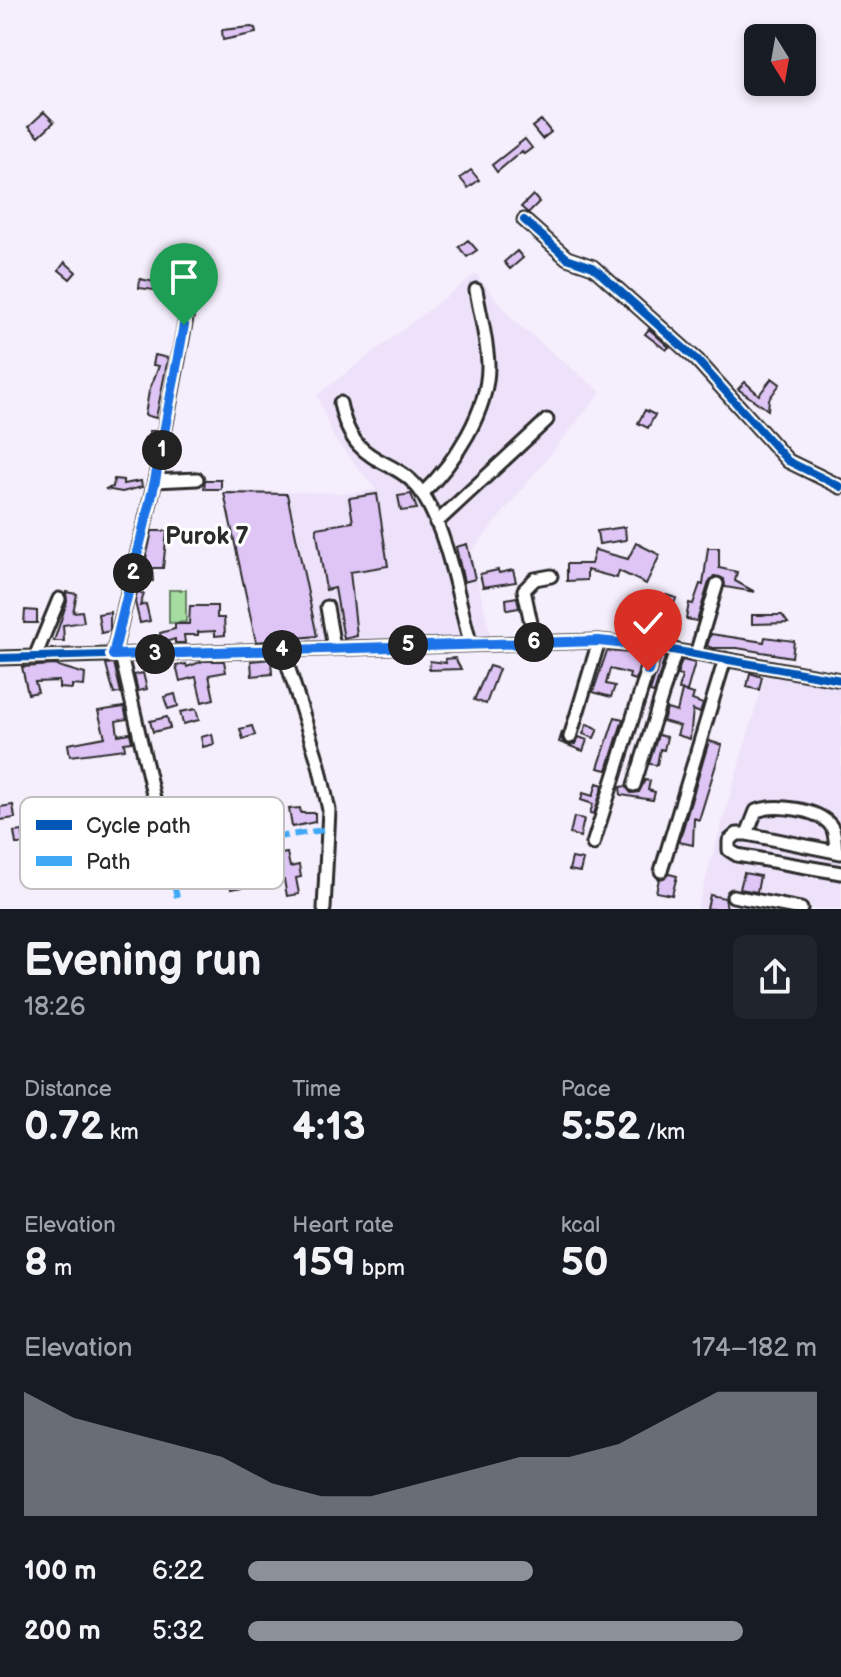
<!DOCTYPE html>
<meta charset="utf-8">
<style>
body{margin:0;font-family:"Balsamiq Sans",sans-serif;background:#20242c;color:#f1f3f6;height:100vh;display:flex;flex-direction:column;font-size:30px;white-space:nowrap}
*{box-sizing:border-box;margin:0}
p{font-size:26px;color:#9ea1a6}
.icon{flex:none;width:44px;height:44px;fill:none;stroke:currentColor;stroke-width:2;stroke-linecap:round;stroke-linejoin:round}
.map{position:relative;height:909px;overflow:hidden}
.side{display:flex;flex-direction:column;background:#171b24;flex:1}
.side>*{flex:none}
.needle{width:52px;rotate:169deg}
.controls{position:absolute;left:744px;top:24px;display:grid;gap:16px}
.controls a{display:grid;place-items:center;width:72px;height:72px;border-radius:12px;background:#171b24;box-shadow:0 4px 12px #0003;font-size:40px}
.pin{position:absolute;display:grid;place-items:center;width:68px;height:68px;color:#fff;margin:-82px -34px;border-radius:50% 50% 50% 0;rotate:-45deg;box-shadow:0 0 8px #0007}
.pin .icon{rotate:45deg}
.km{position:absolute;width:40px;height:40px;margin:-20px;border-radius:50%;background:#222;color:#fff;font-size:22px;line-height:40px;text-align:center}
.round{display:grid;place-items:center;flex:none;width:84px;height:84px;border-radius:12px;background:#20242c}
.overview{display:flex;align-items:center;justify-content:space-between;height:136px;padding:0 24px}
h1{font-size:44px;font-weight:800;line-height:60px}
.metrics{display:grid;grid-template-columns:repeat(3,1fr);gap:12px;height:136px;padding:8px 24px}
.metrics div{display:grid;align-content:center}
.metrics b{font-size:40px;font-weight:800}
.metrics small{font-size:22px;font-weight:400}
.metrics p{font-size:22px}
.chart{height:224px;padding:16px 24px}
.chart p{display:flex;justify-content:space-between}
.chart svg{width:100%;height:144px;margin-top:8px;fill:#8c9099;opacity:.7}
ul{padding:0 24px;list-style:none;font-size:26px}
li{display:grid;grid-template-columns:128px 96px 1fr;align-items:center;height:60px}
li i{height:20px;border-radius:10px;background:#8c9099}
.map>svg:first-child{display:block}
</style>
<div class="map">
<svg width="841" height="909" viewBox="0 0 841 909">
<rect width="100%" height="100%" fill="#f5eefc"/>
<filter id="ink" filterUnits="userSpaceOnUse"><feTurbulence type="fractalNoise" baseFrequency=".0125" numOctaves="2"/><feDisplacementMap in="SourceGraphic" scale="16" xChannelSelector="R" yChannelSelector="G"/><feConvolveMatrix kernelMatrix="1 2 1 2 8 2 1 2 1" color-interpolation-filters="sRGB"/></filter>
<g filter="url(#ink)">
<path fill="#eee2fa" d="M476 274 516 323 601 392 471 552 491 638 257 649 223 491 350 493 376 490 333 437 317 395Z
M766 672 841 684V909H697Z"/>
<path fill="#a5dca0" stroke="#688466" stroke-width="2" d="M169 590H186V622L169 623Z"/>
<path fill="#dec5f5" stroke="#2b2b2b" stroke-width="2" d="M251 27 255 28 256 33 223 40 222 30Z
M44 112 54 122 39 136 29 126Z
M541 120 551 132 542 139 532 127Z
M525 139 532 148 524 154 522 151 497 172 492 165Z
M471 170 479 180 468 188 460 178Z
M533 195 539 202 528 213 521 207Z
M468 240 477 250 467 257 459 247Z
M183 248 197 252 190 269 174 262Z
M517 251 523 258 510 269 504 262Z
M65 262 76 272 70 279 59 270Z
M140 279 155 282 154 290 139 288Z
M649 329 669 347 666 350 645 334Z
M155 355 168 358 156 418 145 415 149 391 159 366 153 365Z
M772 378 780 384 769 399 768 410 738 389 745 382 759 395Z
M645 410 655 415 648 428 638 423Z
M149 431H156L152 453H146L145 438H150Z
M114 479 123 480V484L141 481 142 487 122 492 105 489 113 487Z
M205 480H221V489H204Z
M224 493 287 494 317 636 256 642Z
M377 494 388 566 350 572 357 636 344 639 335 588 326 590 316 528 353 522 349 498Z
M411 494 417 509 401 511 398 496Z
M625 527 626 540 599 544 597 531Z
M152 531H167L163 568H152L153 581 141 582Z
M636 543 660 555 646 584 619 571 617 578 587 570V580L567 581V564H591L595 550 628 559Z
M467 544 475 579 464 582 456 547Z
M708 548H719V568L737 572 735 581 755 592 725 587 724 579 714 576 709 582 697 621 686 619 689 603 693 604 700 584 703 585Z
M498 570 499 573 513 570 516 582 483 587 480 574Z
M66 592 77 594 73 612 82 611 84 622 63 625 64 641H54L67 602Z
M137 592 144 594 140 606 146 604 150 621 140 623 135 602Z
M666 595 676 598 672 611 662 608Z
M517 597 519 608 507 610 506 599Z
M190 606H217V618H224L225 635 215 636V631L198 632V635H184L185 643H175V639L162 643 160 633 175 629V624H189Z
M635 609 661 615 655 629 633 622Z
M25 610 37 611V623H24Z
M110 612V631L101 633 98 614Z
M752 615H782L788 623 752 624Z
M711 634 764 642 765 637 794 641 792 657 737 648H712L707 646Z
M607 651 642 654 636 680 629 678 630 674 610 669 606 684 615 686 611 697 593 692Z
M661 657H665L654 693 650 692Z
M455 658 461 669 429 670 430 661 446 663 445 659Z
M271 659 272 674 252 676 251 661Z
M682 660 695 663 687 691 679 690 682 676 677 675Z
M203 661H224L226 672 209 675 214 699 202 702 196 677 180 681 176 666 186 664 187 667Z
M114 663 121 693 114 694 106 664Z
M55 665 85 674 84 686 72 685V689L59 688V681L35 682 38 692 28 694 22 667Z
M489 666 499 669 486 704 474 700Z
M143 673 147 689 138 691 134 675Z
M750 673 762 677 759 690 747 687Z
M682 691 694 694 692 700 703 704 700 713 693 710 690 739 677 735 680 726 663 721 667 709 677 712Z
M175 694 178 706 168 709 164 697Z
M124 707 127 719 116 721 118 735 130 733 132 742 124 743 125 749 70 756 68 744 105 737 98 711Z
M196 709 199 720 183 724 180 712Z
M167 717 170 728 153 732 150 721Z
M615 717 623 719 607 770 598 768Z
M587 724 598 729 594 738 583 734Z
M252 726 255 735 243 739 240 729Z
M562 732V740L567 745 575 744 579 737 587 740 583 751 559 742Z
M212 734 214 744 203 747 201 737Z
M658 735 667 737 664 750 660 749 657 765 649 764Z
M709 741 722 745 699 820 694 818 693 845 679 842Z
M645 780 650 781 648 790 655 792 653 800 621 795 620 787 626 786 631 793 639 792Z
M597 783 603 785 594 814 590 813 593 804 581 800 583 793 593 796Z
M13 805 15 818 0 820V807Z
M300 808 301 813H315V822L292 827 289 809Z
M574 817 584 819 580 837 570 834Z
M23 831V836L61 834 62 844H16L14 832Z
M287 853 290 867 299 865 301 877 296 878 299 894 287 896 284 880 231 889 226 864Z
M572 858 583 860 580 872 569 870Z
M744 873 760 876 757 892 740 889Z
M669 874 677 876 672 895 656 892 659 879Z
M710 895 725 898 727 909H707Z"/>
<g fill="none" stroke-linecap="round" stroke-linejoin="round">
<defs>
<path id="minor" d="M524 220 567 258 593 267 697 360 788 461 841 487
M340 403C354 473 396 452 423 495 449 537 457 595 470 642
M155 481 197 479
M422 494C455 462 489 411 488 364 487 339 480 314 476 290
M436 523 547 420
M327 607 334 648
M535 642 524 590 535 579 551 576
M283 650 319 765 329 810 324 909
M696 654 717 584
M113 655 155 481 191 292
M35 657 59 599
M0 658 599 641 655 647 841 680
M570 737 599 641
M634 785 676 650
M35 828 158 816 121 655
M747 834 756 811C774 804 818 808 831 826 836 833 835 843 836 852
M593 844 655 647
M841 853 747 834H737L729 841V850L737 855 841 873
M661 871 725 659
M733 896 801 909"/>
</defs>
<use href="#minor" stroke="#2b2b2b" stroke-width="17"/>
<use href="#minor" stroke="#fff" stroke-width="11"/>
<path stroke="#3fa9f5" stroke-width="6" stroke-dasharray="12 6" stroke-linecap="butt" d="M158 816 177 897
M169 854 329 829"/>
<defs>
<path id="cycleway" d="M524 220 567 258 593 267 697 360 788 461 841 487
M113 655 155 481 191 292
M0 658 599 641 655 647 841 680"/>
</defs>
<use href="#cycleway" stroke="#fff" stroke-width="13"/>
<use href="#cycleway" stroke="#0057b8" stroke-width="8"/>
</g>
</g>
<g fill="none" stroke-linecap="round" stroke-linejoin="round" filter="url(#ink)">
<defs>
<path id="route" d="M184 325 155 481 113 655 599 641 655 647 648 671"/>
</defs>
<use href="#route" stroke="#fff" stroke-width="16"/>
<use href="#route" stroke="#1a73e8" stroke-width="10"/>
</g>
<g text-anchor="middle" stroke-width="6" stroke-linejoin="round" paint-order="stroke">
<g font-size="24" font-weight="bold" fill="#2b2b2b" stroke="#fff">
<text x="207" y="544">Purok 7</text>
</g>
</g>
<rect x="20" y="797" width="264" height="92" rx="12" fill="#fff" stroke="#bfbfbf" stroke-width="2"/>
<rect x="36" y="820" width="36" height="10" fill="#0057b8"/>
<rect x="36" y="856" width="36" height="10" fill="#3fa9f5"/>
<g font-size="22" fill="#2b2b2b">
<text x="86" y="833">Cycle path</text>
<text x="86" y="869">Path</text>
</g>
</svg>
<div class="controls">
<a><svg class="needle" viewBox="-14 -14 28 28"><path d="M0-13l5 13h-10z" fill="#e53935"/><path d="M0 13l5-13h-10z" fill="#9ea1a6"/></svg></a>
</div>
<div class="pin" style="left:184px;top:325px;background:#1e9e55"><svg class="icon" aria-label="arrive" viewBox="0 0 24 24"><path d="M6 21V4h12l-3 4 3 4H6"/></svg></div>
<div class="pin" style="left:648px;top:671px;background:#d93025"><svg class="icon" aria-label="check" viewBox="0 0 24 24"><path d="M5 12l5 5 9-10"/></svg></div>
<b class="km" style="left:162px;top:450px">1</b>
<b class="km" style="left:133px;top:573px">2</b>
<b class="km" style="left:155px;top:654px">3</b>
<b class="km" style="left:282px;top:650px">4</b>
<b class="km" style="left:408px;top:645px">5</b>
<b class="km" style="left:534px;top:642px">6</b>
</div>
<section class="side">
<div class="overview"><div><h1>Evening run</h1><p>18:26</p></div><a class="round"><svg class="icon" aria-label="share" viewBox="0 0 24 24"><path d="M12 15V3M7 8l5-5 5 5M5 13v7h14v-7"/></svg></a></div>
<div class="metrics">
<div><p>Distance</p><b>0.72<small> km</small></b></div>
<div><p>Time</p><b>4:13</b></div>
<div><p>Pace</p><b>5:52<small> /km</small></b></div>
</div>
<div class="metrics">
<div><p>Elevation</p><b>8<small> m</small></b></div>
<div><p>Heart rate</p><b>159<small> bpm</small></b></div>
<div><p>kcal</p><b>50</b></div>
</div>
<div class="chart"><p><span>Elevation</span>174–182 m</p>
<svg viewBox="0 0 160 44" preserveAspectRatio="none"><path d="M0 44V6L10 14L20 18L30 22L40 26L50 34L60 38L70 38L80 34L90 30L100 26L110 26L120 22L130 14L140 6L150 6L160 6V44z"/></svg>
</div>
<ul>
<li><b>100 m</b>6:22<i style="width:50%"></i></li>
<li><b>200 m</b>5:32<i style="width:87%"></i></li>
</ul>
</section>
